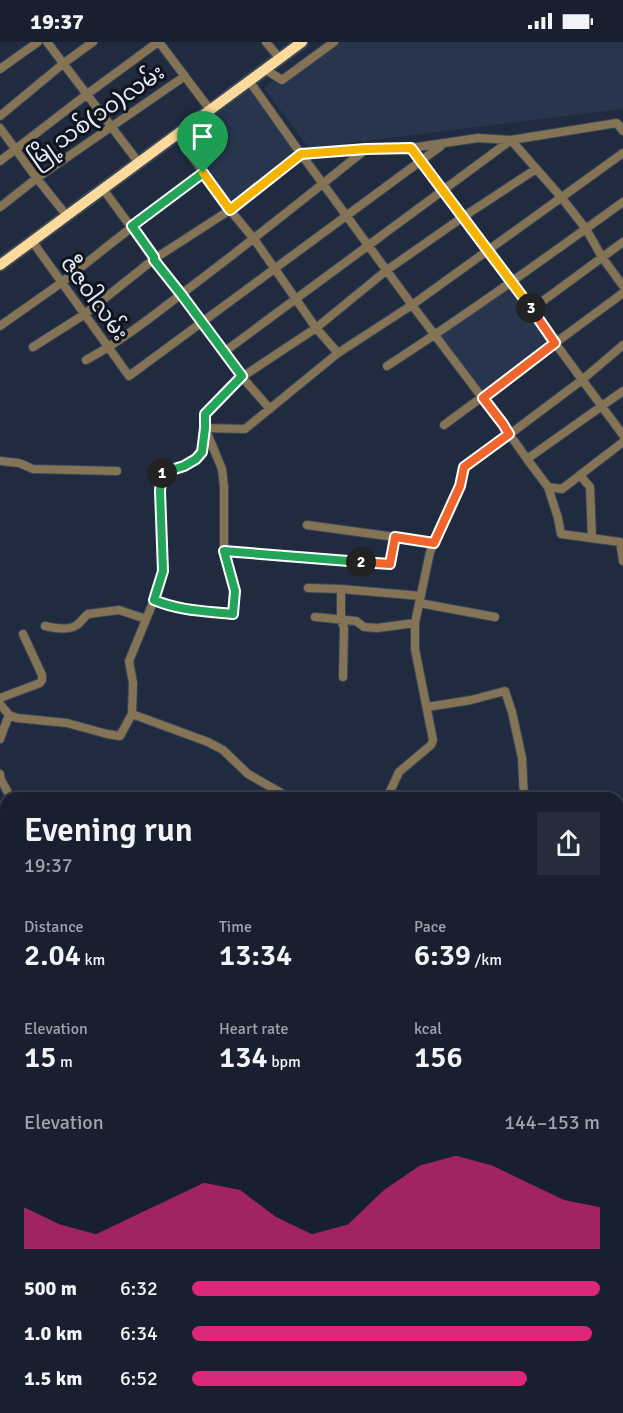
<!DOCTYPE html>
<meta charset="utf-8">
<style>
body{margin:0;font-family:Signika,"Noto Sans Myanmar",sans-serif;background:#252d3b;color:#f1f3f6;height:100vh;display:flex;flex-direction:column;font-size:22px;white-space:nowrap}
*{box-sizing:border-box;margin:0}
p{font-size:20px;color:#9fa3aa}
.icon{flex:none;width:33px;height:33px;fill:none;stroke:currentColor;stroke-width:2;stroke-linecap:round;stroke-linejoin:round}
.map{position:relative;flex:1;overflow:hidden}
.sheet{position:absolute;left:0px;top:750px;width:624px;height:621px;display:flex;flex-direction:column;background:#18202f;border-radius:18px 18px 0 0;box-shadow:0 3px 9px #0003,0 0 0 2px #363e4b}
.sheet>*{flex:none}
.pin{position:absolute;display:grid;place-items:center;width:51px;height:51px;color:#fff;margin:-62px -26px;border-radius:50% 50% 50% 0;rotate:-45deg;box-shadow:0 0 6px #0007}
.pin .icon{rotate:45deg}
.km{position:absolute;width:30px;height:30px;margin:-15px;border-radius:50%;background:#222;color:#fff;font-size:16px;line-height:30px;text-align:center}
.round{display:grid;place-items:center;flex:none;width:63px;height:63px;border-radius:0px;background:#252d3b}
.overview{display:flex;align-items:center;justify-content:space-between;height:102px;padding:0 24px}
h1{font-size:33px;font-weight:600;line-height:45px}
.stats{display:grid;grid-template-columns:repeat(3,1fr);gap:9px;height:102px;padding:6px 24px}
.stats div{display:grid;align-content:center}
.stats b{font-size:30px;font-weight:600}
.stats small{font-size:16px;font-weight:400}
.stats p{font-size:16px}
.chart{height:168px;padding:12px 24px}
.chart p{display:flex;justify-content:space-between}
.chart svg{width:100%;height:108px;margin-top:6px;fill:#db2777;opacity:.7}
ul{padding:0 24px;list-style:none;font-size:20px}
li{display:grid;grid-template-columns:96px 72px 1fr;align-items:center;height:45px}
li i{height:15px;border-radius:8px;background:#db2777}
.status{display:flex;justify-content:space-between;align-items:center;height:42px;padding:0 30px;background:#18202f;direction:ltr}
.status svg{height:16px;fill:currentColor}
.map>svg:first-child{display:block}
</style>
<div class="status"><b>19:37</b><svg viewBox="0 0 49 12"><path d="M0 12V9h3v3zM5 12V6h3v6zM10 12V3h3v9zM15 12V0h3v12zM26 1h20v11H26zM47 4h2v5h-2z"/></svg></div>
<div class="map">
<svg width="623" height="1371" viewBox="0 0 623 1371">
<rect width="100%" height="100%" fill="#202b3f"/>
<path fill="#27354d" d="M325 0H623V67L309 106 264 46Z
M251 45 299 112 229 159 181 95Z
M511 244 552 302 484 349 440 294Z"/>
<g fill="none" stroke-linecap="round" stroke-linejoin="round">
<path stroke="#09171b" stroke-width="10" d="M618 910 623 909
M0 1053 6 1052"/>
<defs>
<path id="minor" d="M47 0 139 121
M159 0 211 69
M266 0 280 17
M0 27 38 0
M266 28 282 38 334 0
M250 40 301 112 412 263 503 383 527 417 548 445 558 476 561 492 620 500 623 519
M0 74 64 21 93 0
M0 86 35 134 67 174
M177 93 230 168 254 197 316 286 338 311
M411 106 463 175 487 210 532 267 555 301 623 393
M0 119 86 53 158 0
M103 147 221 307 242 335 270 367
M0 165 37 136 185 34
M32 199 129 334 441 104
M532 267 623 200
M0 284 61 241 132 185 203 131
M33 305 85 272 154 217 230 168 301 112 366 107 411 106 478 96 511 98 561 155 586 187 602 215 623 244
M224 310 511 98 617 81 623 89
M86 318C123 298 155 272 188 247 248 202 306 155 365 108
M387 324C468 272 545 216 623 160
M444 383 623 251
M527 417 623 349
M0 419 19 421 33 427 117 429
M580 433 590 445 592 496
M548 445 562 447 623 400
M307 483 395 495 434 501
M395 495 390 522 224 509V445L222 427 205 386 245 387 338 311 412 263 623 111
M308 546 341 547 421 554
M341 547V577L344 586 343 635
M154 558C180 569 205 569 233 572L235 549 224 509
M419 561 495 575
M315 575 356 579 364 585 377 586 415 581
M45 584C55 586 68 589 77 583 81 580 84 575 88 572L119 568 146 577
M0 656 40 641 42 638V633L23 592
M0 662 9 673 17 676 67 681 107 692 120 694 132 672 133 641 129 619 154 558 163 529 160 449 161 432C169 429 178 427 185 424 207 413 205 394 205 373L242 335 316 286 387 228 463 175 536 127
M427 665 471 658 505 649 512 670 522 716 524 756
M132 672 208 700 223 708 248 732 290 756
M0 697 9 673
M0 732 1 738 11 756
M387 756 399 730 431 703 433 698 415 607V581L430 510 460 444 464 425 478 416 582 338 623 303
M0 778 6 777
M618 1337H623
M576 1371 578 1365
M601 1371 603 1365"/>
<path id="highway" d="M0 223 302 0"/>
</defs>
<use href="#minor" stroke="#3b4659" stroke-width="10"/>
<use href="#highway" stroke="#3b4659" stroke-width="14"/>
<use href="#minor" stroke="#847455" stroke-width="8"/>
<use href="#highway" stroke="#fbda9c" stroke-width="10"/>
</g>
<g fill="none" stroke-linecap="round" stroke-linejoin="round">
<defs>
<path id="split-1" d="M162 431 184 424 196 417 202 410 205 386V372L242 334 181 252 154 218V215L132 184 203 131"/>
<path id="split-2" d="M162 431 160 449 163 529 154 558C180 569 205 569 233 572L235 549 224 509 361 520"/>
<path id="split-3" d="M361 520 390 522 395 495 434 501 460 444 464 425 509 392 503 382 483 356 555 301 531 266"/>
<path id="split-4" d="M203 131 230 168 301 112 366 107 411 106C451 160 491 213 531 266"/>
</defs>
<use href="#split-1" stroke="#fff" stroke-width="12"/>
<use href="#split-2" stroke="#fff" stroke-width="12"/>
<use href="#split-3" stroke="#fff" stroke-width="12"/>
<use href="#split-4" stroke="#fff" stroke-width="12"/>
<use href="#split-1" stroke="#22a559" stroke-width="8"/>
<use href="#split-2" stroke="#22a559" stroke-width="8"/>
<use href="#split-3" stroke="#f0652b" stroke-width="8"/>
<use href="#split-4" stroke="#f5b400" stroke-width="8"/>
</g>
<g text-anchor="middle" stroke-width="6" stroke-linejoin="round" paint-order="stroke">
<g font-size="22" fill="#e3ebf8" stroke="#0f141d">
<text transform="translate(96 73) rotate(-35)" y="8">မြို့သစ်(၁၀)လမ်း</text>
<text transform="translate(95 256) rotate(54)" y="8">ဇီဇဝါလမ်း</text>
</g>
</g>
</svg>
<div class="pin" style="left:203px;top:131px;background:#1e9e55"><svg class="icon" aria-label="arrive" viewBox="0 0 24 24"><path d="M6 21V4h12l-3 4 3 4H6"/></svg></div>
<b class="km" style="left:162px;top:431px">1</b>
<b class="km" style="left:361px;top:520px">2</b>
<b class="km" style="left:531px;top:266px">3</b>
<section class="sheet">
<div class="overview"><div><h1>Evening run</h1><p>19:37</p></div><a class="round"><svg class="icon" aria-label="share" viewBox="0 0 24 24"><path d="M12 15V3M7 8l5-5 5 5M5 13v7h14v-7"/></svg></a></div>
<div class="stats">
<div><p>Distance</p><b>2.04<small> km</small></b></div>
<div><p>Time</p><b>13:34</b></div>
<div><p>Pace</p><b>6:39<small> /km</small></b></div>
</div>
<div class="stats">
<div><p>Elevation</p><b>15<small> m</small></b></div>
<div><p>Heart rate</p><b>134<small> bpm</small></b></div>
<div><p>kcal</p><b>156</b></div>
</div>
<div class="chart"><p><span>Elevation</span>144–153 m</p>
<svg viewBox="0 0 160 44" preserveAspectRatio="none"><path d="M0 44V27L10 34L20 38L30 31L40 24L50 17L60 20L70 31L80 38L90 34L100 20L110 10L120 6L130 10L140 17L150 24L160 27V44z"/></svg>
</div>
<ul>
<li><b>500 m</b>6:32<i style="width:100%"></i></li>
<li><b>1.0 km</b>6:34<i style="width:98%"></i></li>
<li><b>1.5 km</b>6:52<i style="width:82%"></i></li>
</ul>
</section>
</div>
